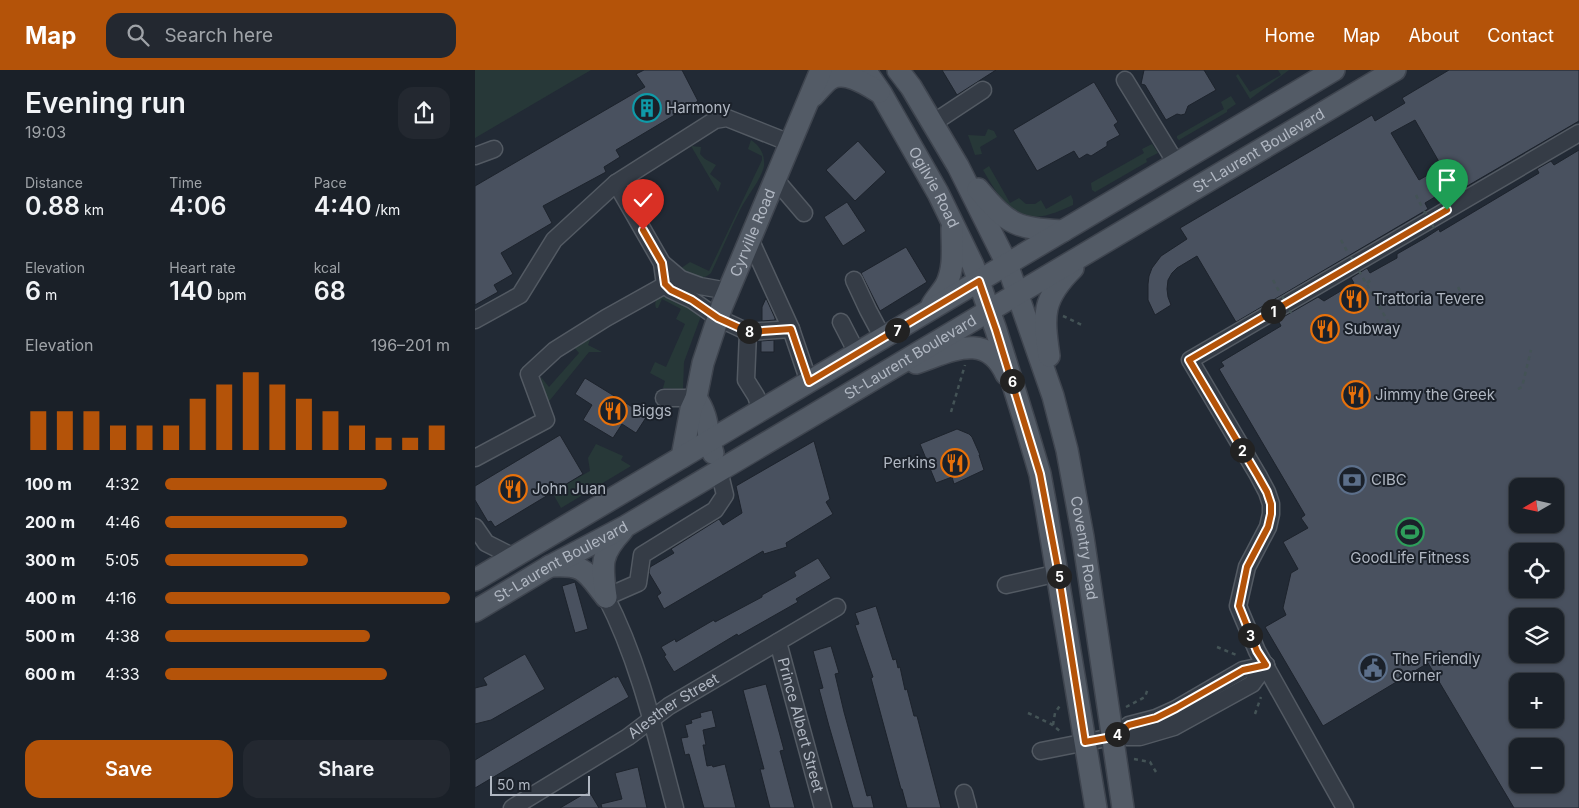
<!DOCTYPE html>
<meta charset="utf-8">
<style>
body{margin:0;font-family:Inter,sans-serif;background:#232830;color:#f1f3f6;height:100vh;display:flex;flex-direction:column;font-size:19px;white-space:nowrap}
*{box-sizing:border-box;margin:0}
p{font-size:16px;color:#9fa3a8}
.icon{flex:none;width:28px;height:28px;fill:none;stroke:currentColor;stroke-width:2;stroke-linecap:round;stroke-linejoin:round}
.map{position:relative;flex:1;overflow:hidden}
.sheet{display:flex;flex-direction:column;background:#1a2028;width:475px}
.sheet>*{flex:none}
.needle{width:32px;rotate:261deg}
.tools{position:absolute;left:1034px;top:408px;display:grid;gap:10px}
.tools a{display:grid;place-items:center;width:55px;height:55px;border-radius:10px;background:#1a2028;box-shadow:0 1px 4px #0004,0 0 0 1px #383e45;font-size:25px}
.scale{position:absolute;left:15px;bottom:12px;width:100px;box-sizing:border-box;padding-left:5px;border:2px solid #b0b7c2;border-top:0;font-size:14px;line-height:18px;white-space:nowrap;color:#b0b7c2;-webkit-text-stroke:4px #1b212a;paint-order:stroke}
.pin{position:absolute;display:grid;place-items:center;width:42px;height:42px;color:#fff;margin:-51px -21px;border-radius:50% 50% 50% 0;rotate:-45deg;box-shadow:0 0 5px #0007}
.pin .icon{rotate:45deg}
.km{position:absolute;width:25px;height:25px;margin:-12px;border-radius:50%;background:#222;color:#fff;font-size:14px;line-height:25px;text-align:center}
.round{display:grid;place-items:center;flex:none;width:52px;height:52px;border-radius:15px;background:#232830}
.summary{display:flex;align-items:center;justify-content:space-between;height:85px;padding:0 25px}
h1{font-size:28px;font-weight:600;line-height:38px}
.figures{display:grid;grid-template-columns:repeat(3,1fr);gap:8px;height:85px;padding:5px 25px}
.figures div{display:grid;align-content:center}
.figures b{font-size:25px;font-weight:600}
.figures small{font-size:14px;font-weight:400}
.figures p{font-size:14px}
.chart{height:140px;padding:10px 25px}
.chart p{display:flex;justify-content:space-between}
.chart svg{width:100%;height:90px;margin-top:5px;stroke:#b45309;stroke-width:6}
.primary-button{display:flex;gap:10px;margin-top:auto;padding:10px 25px}
.primary-button a{flex:1;height:58px;border-radius:15px;background:#b45309;color:#fff;font-size:20px;font-weight:600;line-height:58px;text-align:center}
.primary-button a+a{background:#232830;color:#f1f3f6}
ul{padding:0 25px;list-style:none;font-size:16px}
li{display:grid;grid-template-columns:80px 60px 1fr;align-items:center;height:38px}
li i{height:12px;border-radius:6px;background:#b45309}
header{display:flex;align-items:center;gap:30px;box-sizing:border-box;height:70px;padding:0 25px;background:#b45309;color:#fff}
header strong{font-size:24px}
nav{display:flex;gap:28px;margin-inline-start:auto;font-size:18px}
.search{width:350px;height:45px;background:#232830;display:flex;align-items:center;gap:12px;box-sizing:border-box;padding:0 18px;border-radius:15px;color:#9fa3a8;font-size:19px}
main{display:flex;flex:1;min-height:0}
.map>svg:first-child{display:block}
</style>
<header>
<strong>Map</strong>
<div class="search"><svg class="icon" aria-label="search" viewBox="0 0 24 24"><circle cx="10" cy="10" r="6"/><path d="M15 15l6 6"/></svg>Search here</div>
<nav><a>Home</a><a>Map</a><a>About</a><a>Contact</a></nav>
</header>
<main>
<section class="sheet">
<div class="summary"><div><h1>Evening run</h1><p>19:03</p></div><a class="round"><svg class="icon" aria-label="share" viewBox="0 0 24 24"><path d="M12 15V3M7 8l5-5 5 5M5 13v7h14v-7"/></svg></a></div>
<div class="figures">
<div><p>Distance</p><b>0.88<small> km</small></b></div>
<div><p>Time</p><b>4:06</b></div>
<div><p>Pace</p><b>4:40<small> /km</small></b></div>
</div>
<div class="figures">
<div><p>Elevation</p><b>6<small> m</small></b></div>
<div><p>Heart rate</p><b>140<small> bpm</small></b></div>
<div><p>kcal</p><b>68</b></div>
</div>
<div class="chart"><p><span>Elevation</span>196–201 m</p>
<svg viewBox="0 0 160 44" preserveAspectRatio="none"><path d="M5 44V25M15 44V25M25 44V25M35 44V32M45 44V32M55 44V32M65 44V19M75 44V12M85 44V6M95 44V12M105 44V19M115 44V25M125 44V32M135 44V38M145 44V38M155 44V32"/></svg>
</div>
<ul>
<li><b>100 m</b>4:32<i style="width:78%"></i></li>
<li><b>200 m</b>4:46<i style="width:64%"></i></li>
<li><b>300 m</b>5:05<i style="width:50%"></i></li>
<li><b>400 m</b>4:16<i style="width:100%"></i></li>
<li><b>500 m</b>4:38<i style="width:72%"></i></li>
<li><b>600 m</b>4:33<i style="width:78%"></i></li>
</ul>
<div class="primary-button"><a>Save</a><a>Share</a></div>
</section>
<div class="map">
<svg width="1104" height="738" viewBox="0 0 1104 738">
<rect width="100%" height="100%" fill="#222a35"/>
<path fill="#273838" d="M0 0H116L0 68Z
M803 0H814L775 29 761 6 763 4 775 22 806 5Z
M756 26 761 34 752 40V42L704 70 702 68V66L749 39 746 32Z
M513 59 519 61 522 67 505 77 507 84 500 85 493 65 510 66Z
M276 70C285 76 290 84 289 96 286 110 272 126 265 140 255 160 246 182 236 203 227 212 214 206 205 199L215 192 234 201 287 90V86L273 79Z
M677 74 683 83 671 89 672 92 620 122 617 120 616 113 669 83 667 79Z
M216 76 226 77 225 84 230 89 241 95 235 104 246 113 243 122Z
M514 96 535 133 544 128 551 134H560L566 130 571 139 596 125 598 130V135C546 160 534 145 508 100Z
M186 226H190L218 238 226 246 209 292 208 319 188 318 190 311 175 303 180 292 191 297 210 254 201 249 206 239 187 229 183 238H181C179 232 181 229 186 226Z
M117 264 113 275 127 282H114L71 335 69 331 66 307 74 317 104 283 97 275Z
M121 374 148 386 146 390 156 396 86 438 77 422 115 401 113 388Z"/>
<path fill="#49515f" stroke="#1d232c" fill-rule="evenodd" d="M169 0H207L223 31 141 80 145 87 129 97 131 102 68 136 77 153 26 183 38 204 19 215 23 222 0 235V116L170 17 161 4Z
M467 0H521L482 25Z
M669 0H729L741 20 713 36 710 44 706 45 702 44 691 50 670 15 666 14Z
M974 0H1104V51L982 122 978 116 950 133 953 139 761 252 722 186 702 198 697 203 693 210 692 219 693 227 696 235 680 245 673 230V214L674 206 677 198 686 186 712 169 705 158 897 45 900 51 930 33 927 28ZM940 50 967 97 944 110 916 63Z
M619 12 643 52 639 55 645 65 632 72V76L616 86 612 84 604 89 599 81 562 101 538 60Z
M383 71 411 102 380 131 351 100Z
M1104 80V738H1039L953 593 848 656 790 557 811 545 808 538 816 503 823 499 808 472 833 458 826 448 830 445 744 299 749 296 746 292 806 256 803 250 843 227 849 231 879 213 876 208 892 198 895 203 922 188V184L950 168 964 159 965 162 1064 103 1062 99 1076 91 1079 95ZM1042 416H1080V454H1042ZM1042 481H1080V519H1042ZM1042 546H1080V584H1042ZM1042 611H1080V649H1042ZM1042 676H1080V714H1042Z
M372 132 391 161 368 176 349 147Z
M431 177 452 212 405 241 386 203Z
M291 228 300 248V250L287 251V237Z
M299 270V282H286V271Z
M110 308 172 346 161 363 147 354 138 368 108 350 117 335 100 324Z
M482 359 494 364 497 367 505 385H504L509 400 479 414 477 407 461 413 445 374Z
M85 365 108 404 20 457 16 451 13 452 0 430V416Z
M339 371 355 429 351 432 358 444 311 473 312 477 289 484 288 481 189 539 182 526 186 523 174 503 175 497 199 483 196 479 244 449 248 455 267 443 261 416Z
M343 488 356 508 321 529 323 532 263 566 262 564 199 602 189 586 191 585 186 577 200 569 201 572 237 551 239 550 240 552 287 527V525L321 506 319 502Z
M100 512 113 559 100 563 87 516Z
M401 536 418 590 421 589 423 598 425 597 430 620 432 619 439 646H442L466 738H432L427 719H426L396 608 398 607 380 555 384 554 380 543Z
M356 576 364 603 360 604 369 642 392 726 396 725 399 738H378L354 656 344 619 348 618 338 581Z
M50 584 70 619 16 650 0 654V618L12 615 8 608Z
M140 606V608L143 606 154 627 0 718V690Z
M291 614 309 680 305 681 320 738H295L285 699H289L268 620Z
M237 640 241 657 228 660 231 675H228L232 696 237 695 238 697 250 694 261 738H229L214 684 210 685 206 668 213 667 210 655 217 653 216 650 226 647 225 643Z
M163 697 172 738H127L126 734 147 729 140 703Z
M114 721 124 738H85Z"/>
<g fill="none" stroke-linecap="round" stroke-linejoin="round">
<defs>
<g id="minor">
<path d="M650 10 701 93"/>
<path d="M458 53 508 20"/>
<path d="M0 86 19 79"/>
<path d="M300 109 329 143"/>
<path d="M141 113 187 193 190 215 196 220 217 230 243 248 273 262"/>
<path d="M275 169 316 259 334 312"/>
<path d="M187 193 206 209 225 216 253 221"/>
<path d="M379 210 393 240 408 268"/>
<path d="M0 250 45 225 79 170 141 113 240 50 252 48 315 73"/>
<path d="M366 252 382 283"/>
<path d="M189 328H221"/>
<path d="M286 340 281 326 271 310 273 262 316 259"/>
<path d="M0 388 71 350 54 304 80 280 131 248 190 215"/>
<path d="M0 457 11 473 39 487"/>
<path d="M531 515 583 503"/>
<path id="s1" d="M303 572 348 738"/>
<path d="M637 667 654 655 681 648 701 639 768 600 791 595"/>
<path d="M566 681 637 667H665L699 657 777 614 791 595"/>
<path d="M489 723 493 738"/>
<path id="s2" d="M37 738 153 667 194 636 362 537"/>
<path d="M200 738C181 667 165 593 131 527L163 513 167 485 240 440 250 425 244 400"/>
<path d="M870 738 782 581 763 536 772 497 793 457 796 444V434L792 422 783 405 715 290 1104 63"/>
</g>
<g id="major">
<path id="s3" d="M390 0 406 23 463 123 498 195 521 260 549 350 565 404 571 437 621 738"/>
<path id="s4" d="M423 0 436 17 483 96 532 194 578 326 592 380 608 467 648 738"/>
<path d="M338 26C343 21 349 13 355 9 370 0 391 14 404 22"/>
<path d="M503 119C534 156 541 158 588 161"/>
<path d="M457 235C461 228 467 222 471 215 480 197 477 177 477 158"/>
<path d="M574 286C568 244 567 229 598 198"/>
<path d="M441 293C475 282 511 260 531 304"/>
<path d="M221 328C235 348 231 362 238 383"/>
<path id="s5" d="M207 387 216 339 221 328 228 293 247 236 346 0"/>
<path d="M75 496C111 494 110 501 131 527"/>
<path d="M0 510 859 0"/>
<path d="M131 527C127 495 124 486 147 461"/>
<path id="s6" d="M0 541 75 496 151 456 920 0"/>
</g>
</defs>
<use href="#minor" stroke="#535a63" stroke-width="19"/>
<use href="#major" stroke="#3f454f" stroke-width="24"/>
<path stroke="#445356" stroke-width="2.5" stroke-dasharray="4 4" stroke-linecap="butt" d="M941 125 947 137
M866 170 872 181
M888 208 920 264
M798 210 805 223
M892 213 898 208
M983 217 985 221
M987 225 992 234
M588 246 607 255
M1043 319 1047 317 1056 280
M476 342 490 295
M742 577 764 586
M651 637 670 627 673 618
M553 643 576 654 586 662
M780 644 786 627
M578 655 580 643 586 634
M659 689 675 692 681 702"/>
<use href="#minor" stroke="#353c46" stroke-width="16"/>
<use href="#major" stroke="#535b66" stroke-width="21"/>
<path stroke="#445356" stroke-width="2.5" stroke-dasharray="4 4" stroke-linecap="butt" d="M949 141 961 161
M876 187 888 208
M807 226 816 243"/>
</g>
<g fill="none" stroke-linecap="round" stroke-linejoin="round">
<defs>
<path id="route" d="M168 160 187 193 190 214 196 220 217 230 243 248 274 262 316 259 334 312 504 211 521 260 565 404 582 494 610 672 637 667 654 655 681 648 701 638 768 600 791 595 782 581 764 536 772 497 793 457 796 444V434L792 422 783 406 714 290 972 140"/>
</defs>
<use href="#route" stroke="#fff" stroke-width="10"/>
<use href="#route" stroke="#b45309" stroke-width="6"/>
</g>
<defs>
<symbol id="building-ring" viewBox="-11 -11 22 22"><circle r="9.5" fill="#1b212a" stroke="#0f9aa8" stroke-width="1.5"/><path d="M-4-6H4V6H1V3H-1V6H-4ZM-2.5-4.3h1.7v1.8h-1.7ZM.8-4.3h1.7v1.8H.8ZM-2.5-1h1.7V.8h-1.7ZM.8-1h1.7V.8H.8Z" fill="#0f9aa8"/></symbol>
<symbol id="restaurant-ring" viewBox="-11 -11 22 22"><circle r="9.5" fill="#1b212a" stroke="#e8710a" stroke-width="1.5"/><path d="M-5-6h1v4h1v-4h1v4h1v-4h1v5L-1.5 .5V6h-2V.5L-5-1ZM5-6V6H3V1.5H1.5Q1.5-4 5-6Z" fill="#e8710a"/></symbol>
<symbol id="bank-ring" viewBox="-11 -11 22 22"><circle r="9.5" fill="#1b212a" stroke="#5c6f8a" stroke-width="1.5"/><path d="M-6-4H6V4H-6ZM0-2.3a2.3 2.3 0 1 0 0 4.6a2.3 2.3 0 1 0 0-4.6Z" fill="#5c6f8a"/></symbol>
<symbol id="stadium-ring" viewBox="-11 -11 22 22"><circle r="9.5" fill="#1b212a" stroke="#2e9e5b" stroke-width="1.5"/><path d="M0-5a6.5 5 0 1 0 0 10a6.5 5 0 1 0 0-10ZM-3.5-1.8h7v3.6h-7Z" fill="#2e9e5b"/></symbol>
<symbol id="civic-ring" viewBox="-11 -11 22 22"><circle r="9.5" fill="#1b212a" stroke="#5c6f8a" stroke-width="1.5"/><path d="M-.6-6.5H3V-4.5H.6V-3L4-1V1h2V6H-6V1h2V-1L-.6-3ZM-1.2 2.5V6h2.4V2.5Z" fill="#5c6f8a"/></symbol>
</defs>
<g fill-rule="evenodd">
<use href="#building-ring" x="156" y="22" width="32" height="32"/>
<use href="#restaurant-ring" x="863" y="213" width="32" height="32"/>
<use href="#restaurant-ring" x="834" y="243" width="32" height="32"/>
<use href="#restaurant-ring" x="865" y="309" width="32" height="32"/>
<use href="#restaurant-ring" x="122" y="325" width="32" height="32"/>
<use href="#restaurant-ring" x="464" y="377" width="32" height="32"/>
<use href="#bank-ring" x="861" y="394" width="32" height="32"/>
<use href="#restaurant-ring" x="22" y="403" width="32" height="32"/>
<use href="#stadium-ring" x="919" y="446" width="32" height="32"/>
<use href="#civic-ring" x="882" y="582" width="32" height="32"/>
</g>
<g text-anchor="middle" stroke-width="4" stroke-linejoin="round" paint-order="stroke">
<g font-size="15" fill="#b0b7c2" stroke="#1b212a" text-anchor="start">
<text x="191" y="43">Harmony</text>
<text x="898" y="234">Trattoria Tevere</text>
<text x="869" y="264">Subway</text>
<text x="900" y="330">Jimmy the Greek</text>
<text x="157" y="346">Biggs</text>
<text x="461" y="398" text-anchor="end">Perkins</text>
<text x="896" y="415">CIBC</text>
<text x="57" y="424">John Juan</text>
<text x="935" y="493" text-anchor="middle">GoodLife Fitness</text>
<text x="917" y="594">The Friendly<tspan x="917" dy="17">Corner</tspan></text>
</g>
<g font-size="15" fill="#b0b7c2" stroke="#1b212a">
<text dy="5" stroke="none"><textPath href="#s6" startOffset="909">St-Laurent Boulevard</textPath></text>
<text dy="5" stroke="none"><textPath href="#s3" startOffset="136">Ogilvie Road</textPath></text>
<text dy="5" stroke="none"><textPath href="#s5" startOffset="236">Cyrville Road</textPath></text>
<text dy="5" stroke="none"><textPath href="#s6" startOffset="504">St-Laurent Boulevard</textPath></text>
<text dy="5" stroke="none"><textPath href="#s4" startOffset="518">Coventry Road</textPath></text>
<text dy="5" stroke="none"><textPath href="#s6" startOffset="99">St-Laurent Boulevard</textPath></text>
<text dy="5" stroke="none"><textPath href="#s2" startOffset="191">Alesther Street</textPath></text>
<text dy="5" stroke="none"><textPath href="#s1" startOffset="86">Prince Albert Street</textPath></text>
</g>
</g>
</svg>
<div class="tools">
<a><svg class="needle" viewBox="-14 -14 28 28"><path d="M0-13l5 13h-10z" fill="#e53935"/><path d="M0 13l5-13h-10z" fill="#9fa3a8"/></svg></a>
<a><svg class="icon" aria-label="locate" viewBox="0 0 24 24"><circle cx="12" cy="12" r="6"/><path d="M12 2v4M12 18v4M2 12h4M18 12h4"/></svg></a>
<a><svg class="icon" aria-label="layers" viewBox="0 0 24 24"><path d="M12 4l9 5-9 5-9-5zM3 14l9 5 9-5"/></svg></a>
<a>+</a>
<a>−</a>
</div>
<div class="scale">50 m</div>
<div class="pin" style="left:972px;top:140px;background:#1e9e55"><svg class="icon" aria-label="arrive" viewBox="0 0 24 24"><path d="M6 21V4h12l-3 4 3 4H6"/></svg></div>
<div class="pin" style="left:168px;top:160px;background:#d93025"><svg class="icon" aria-label="check" viewBox="0 0 24 24"><path d="M5 12l5 5 9-10"/></svg></div>
<b class="km" style="left:798px;top:241px">1</b>
<b class="km" style="left:767px;top:380px">2</b>
<b class="km" style="left:775px;top:565px">3</b>
<b class="km" style="left:642px;top:664px">4</b>
<b class="km" style="left:584px;top:506px">5</b>
<b class="km" style="left:537px;top:311px">6</b>
<b class="km" style="left:422px;top:260px">7</b>
<b class="km" style="left:274px;top:261px">8</b>
</div>
</main>
